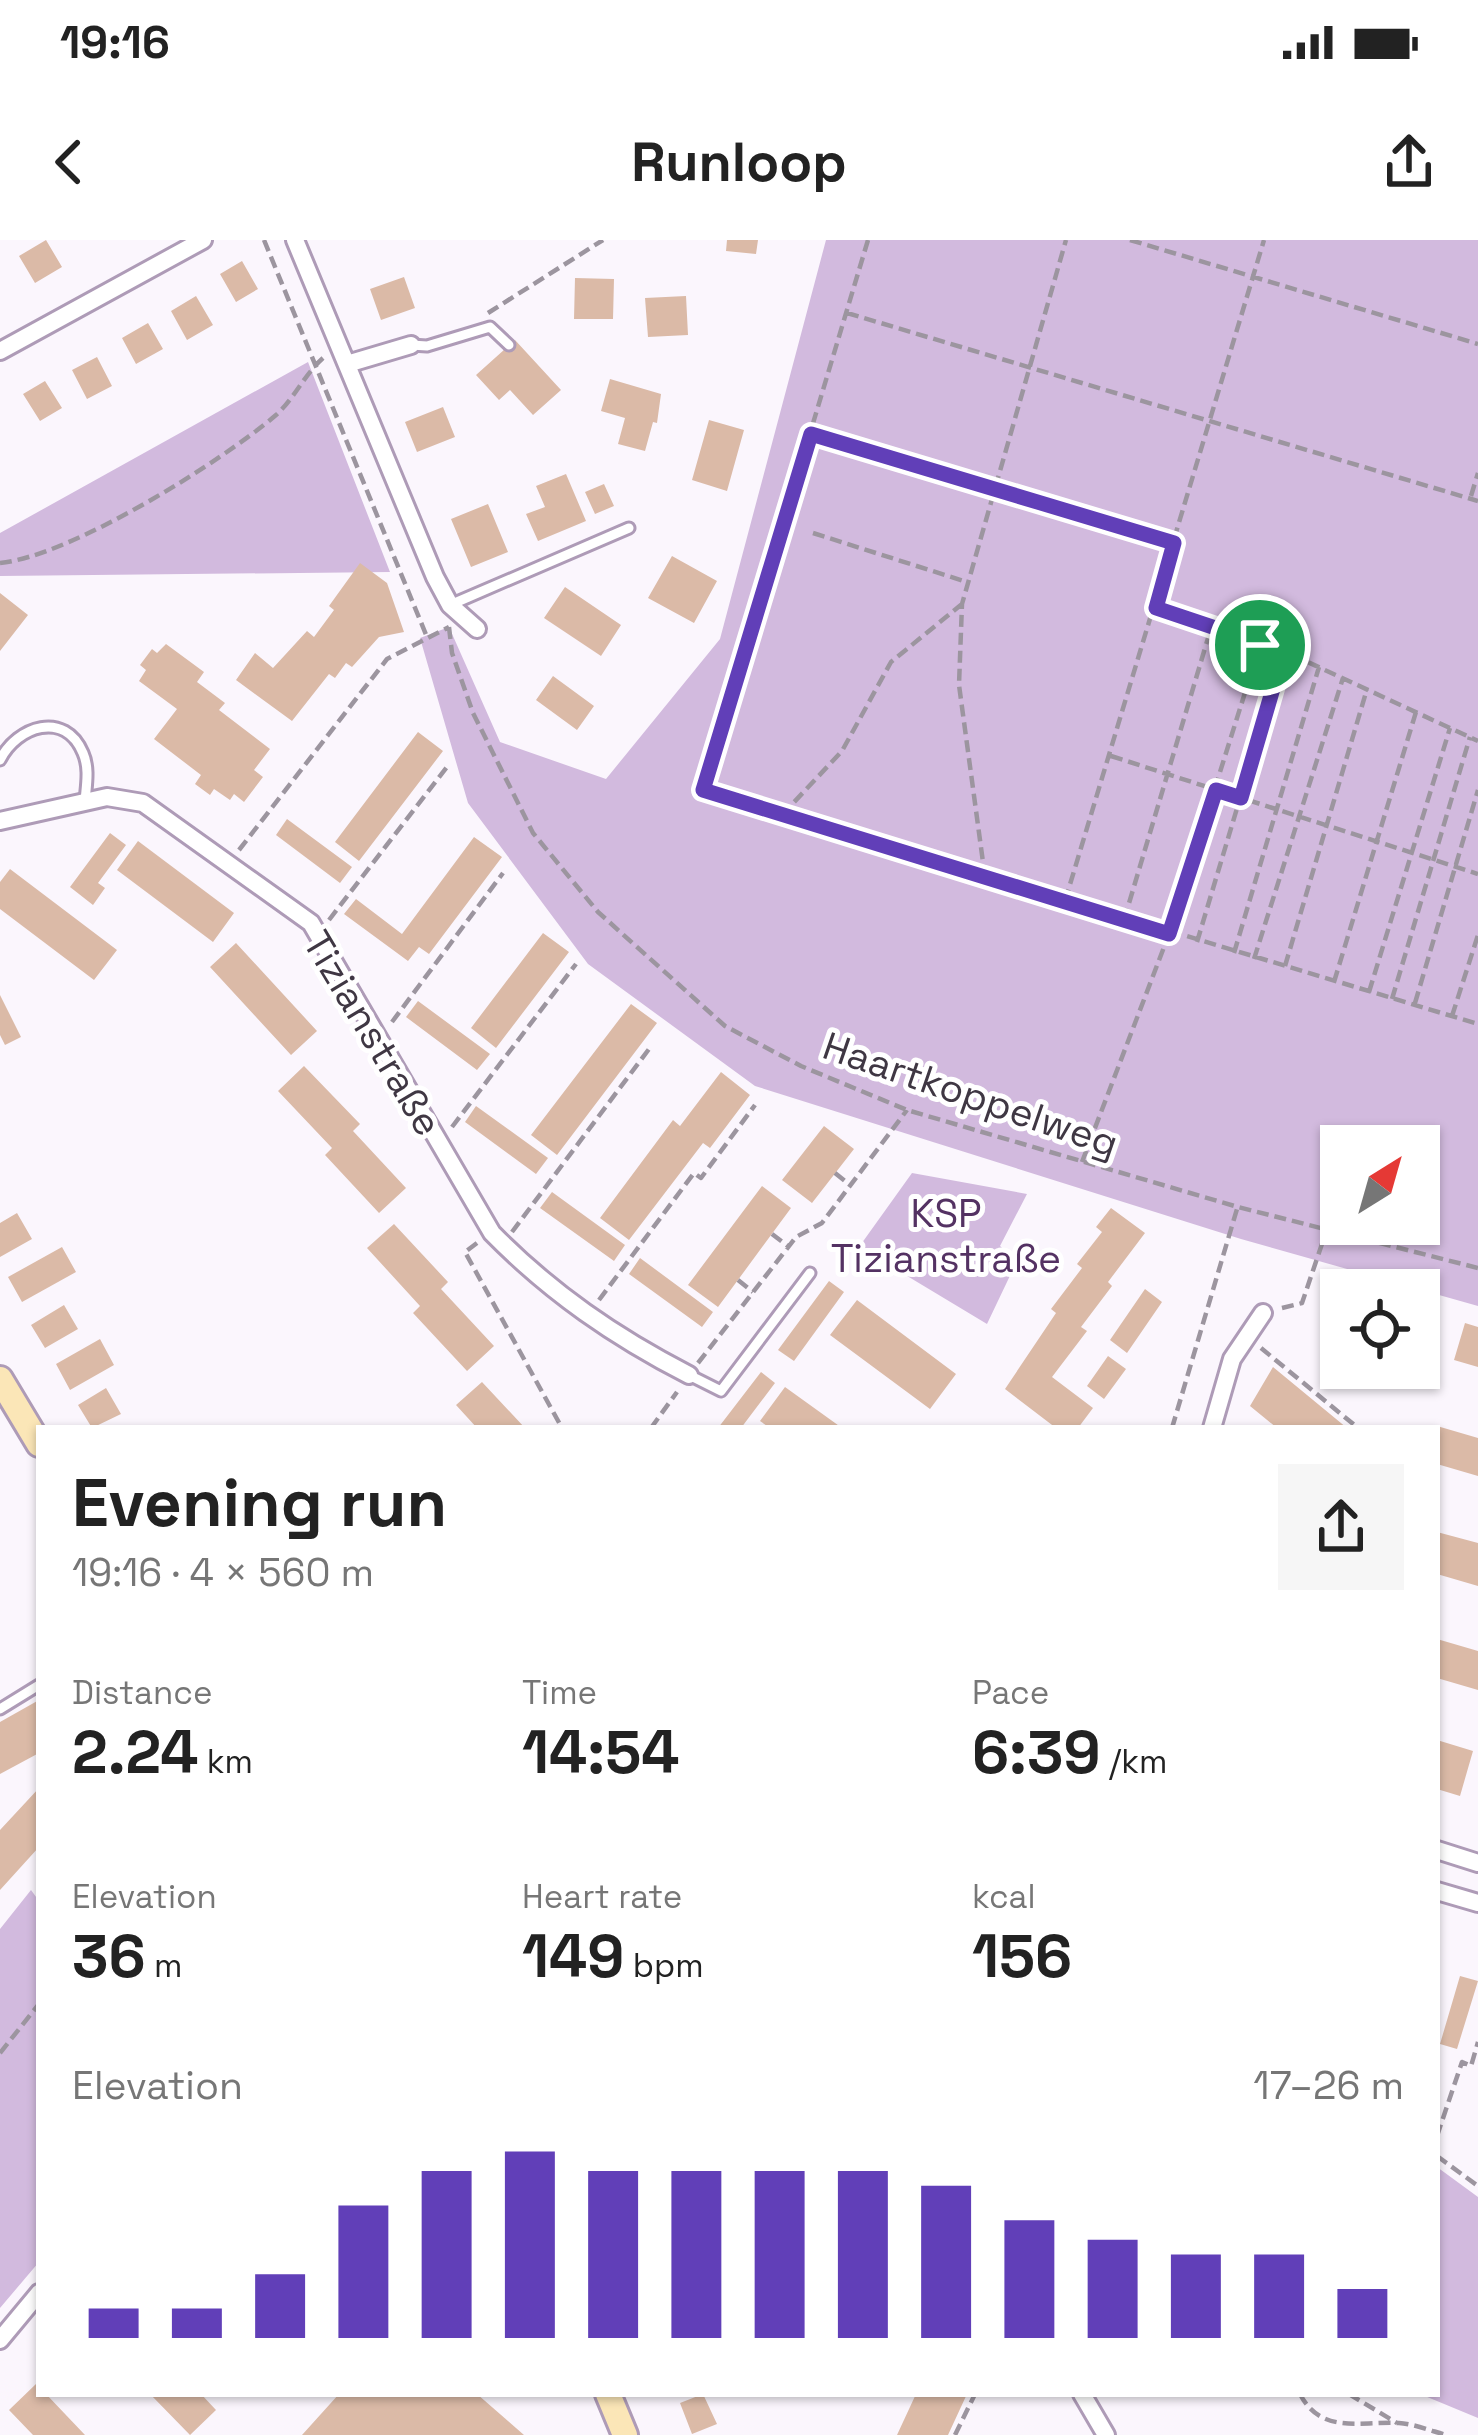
<!DOCTYPE html>
<meta charset="utf-8">
<style>
body{margin:0;font-family:"Space Grotesk",sans-serif;background:#f6f6f6;color:#222;height:100vh;display:flex;flex-direction:column;font-size:45px;white-space:nowrap}
*{box-sizing:border-box;margin:0}
p{font-size:39px;color:#767676}
.icon{flex:none;width:66px;height:66px;fill:none;stroke:currentColor;stroke-width:2;stroke-linecap:round;stroke-linejoin:round}
.map{position:relative;flex:1;overflow:hidden}
.sheet{position:absolute;left:36px;top:1185px;width:1404px;height:972px;display:flex;flex-direction:column;background:#fff;border-radius:0px;box-shadow:0 3px 9px #0004}
.sheet>*{flex:none}
.needle{width:78px;rotate:37deg}
.tools{position:absolute;left:1320px;top:885px;display:grid;gap:24px}
.tools a{display:grid;place-items:center;width:120px;height:120px;border-radius:0px;background:#fff;box-shadow:0 3px 9px #0004;font-size:60px}
.pin{position:absolute;display:grid;place-items:center;width:102px;height:102px;color:#fff;margin:-51px;border:6px solid #fff;border-radius:50%;box-shadow:0 3px 12px #0007}
.round{display:grid;place-items:center;flex:none;width:126px;height:126px;border-radius:0px;background:#f6f6f6}
.head{display:flex;align-items:center;justify-content:space-between;height:204px;padding:0 36px}
h1{font-size:66px;font-weight:800;line-height:90px}
.metrics{display:grid;grid-template-columns:repeat(3,1fr);gap:18px;height:204px;padding:12px 36px}
.metrics div{display:grid;align-content:center}
.metrics b{font-size:60px;font-weight:800}
.metrics small{font-size:33px;font-weight:400}
.metrics p{font-size:33px}
.chart{height:336px;padding:24px 36px}
.chart p{display:flex;justify-content:space-between}
.chart svg{width:100%;height:216px;margin-top:12px;stroke:#613fb8;stroke-width:6}
.status{display:flex;justify-content:space-between;align-items:center;height:84px;padding:0 60px;background:#fff;direction:ltr}
.status svg{height:33px;fill:currentColor}
header{display:flex;justify-content:space-between;align-items:center;height:156px;padding:0 36px;background:#fff;font-size:54px;font-weight:800}
.map>svg:first-child{display:block}
</style>
<div class="status"><b>19:16</b><svg viewBox="0 0 49 12"><path d="M0 12V9h3v3zM5 12V6h3v6zM10 12V3h3v9zM15 12V0h3v12zM26 1h20v11H26zM47 4h2v5h-2z"/></svg></div>
<header><svg class="icon" aria-label="back" viewBox="0 0 24 24"><path d="M15 5l-7 7 7 7"/></svg>Runloop<svg class="icon" aria-label="share" viewBox="0 0 24 24"><path d="M12 15V3M7 8l5-5 5 5M5 13v7h14v-7"/></svg></header>
<div class="map">
<svg width="1478" height="2195" viewBox="0 0 1478 2195">
<rect width="100%" height="100%" fill="#fbf6fd"/>
<path fill="#d2bade" fill-rule="evenodd" d="M826 0H1478V1066L1241 999 755 846 588 724 468 563 420 398 449 387 500 502 606 539 720 399ZM1341 906H1419V984H1341Z
M308 122 390 332 0 336V293Z
M912 933 1027 954 1000 1006 1017 1021 987 1084 859 1007Z
M31 1650 39 1661V2022L0 2068V1689Z
M1437 1927 1478 1957V2178L1420 2154H1437Z"/>
<path fill="#dbbaa7" d="M46 0 62 27 35 43 19 16Z
M727 0H758L756 14 726 11Z
M242 21 258 49 236 62 220 34Z
M404 37 415 68 381 80 370 49Z
M575 38 614 39 613 79H574Z
M196 56 213 85 187 100 171 71Z
M686 56 688 95 648 97 645 58Z
M148 83 163 109 136 124 122 98Z
M515 100 561 150 533 175 510 150 499 160 476 135Z
M97 117 112 146 87 159 72 130Z
M610 139 661 154 657 183 653 182 645 211 618 204 625 178 601 171Z
M45 141 62 168 40 181 23 154Z
M443 167 455 197 417 212 405 182Z
M709 180 744 190 727 251 692 240Z
M566 234 586 281 538 301 526 274 545 267 536 246Z
M604 244 614 266 595 274 585 252Z
M488 264 508 312 471 327 451 279Z
M672 316 717 341 694 383 648 358Z
M360 323 387 343 404 392 379 397 352 427 346 423 335 438 329 434 292 481 236 440 255 413 273 428 307 391 314 397 334 370 329 366Z
M565 347 621 385 601 416 544 378Z
M0 353 28 375 0 411Z
M166 404 204 432 197 442 225 463 219 470 270 509 254 530 263 537 244 562 234 554 230 560 214 549 210 555 195 544 201 535 154 499 177 469 139 441 146 430 140 425 152 409 157 413Z
M553 436 594 466 577 490 536 460Z
M418 492 443 511 359 621 335 602Z
M287 579 352 627 340 643 276 595Z
M110 593 126 605 98 643 105 648 93 665 70 647Z
M474 597 502 617 429 714 419 707 408 721 344 674 356 659 402 694Z
M138 601 234 673 213 702 117 630Z
M10 629 117 710 94 740 0 669V642Z
M543 693 569 712 496 808 471 788Z
M236 703 317 791 291 815 210 727Z
M0 755 21 797 5 805 0 795Z
M418 761 490 814 477 830 406 777Z
M631 764 657 783 557 915 531 895Z
M304 826 360 884 353 891 406 948 379 973 325 915 332 908 278 851Z
M721 832 750 855 710 908 703 903 629 1000 600 978 673 880 680 886Z
M476 866 548 918 536 934 465 882Z
M824 886 854 909 812 963 782 940Z
M762 946 791 968 718 1067 688 1045Z
M552 952 625 1005 614 1021 540 968Z
M1111 968 1145 993 1108 1042 1112 1046 1081 1087 1087 1091 1052 1137 1093 1168 1078 1188H1056L1005 1149 1056 1073 1051 1069 1082 1028 1077 1024 1102 992 1096 987Z
M17 973 32 999 0 1017V983Z
M394 984 448 1042 441 1049 494 1106 467 1131 413 1073 420 1066 367 1008Z
M62 1007 76 1032 22 1062 8 1037Z
M640 1018 713 1072 702 1087 629 1034Z
M829 1041 844 1052 794 1121 778 1110Z
M1145 1049 1162 1062 1127 1113 1110 1100Z
M857 1060 956 1134 930 1169 830 1095Z
M64 1065 78 1089 45 1108 31 1085Z
M1465 1083 1478 1087V1127L1454 1120Z
M100 1099 114 1125 70 1150 56 1124Z
M1108 1116 1126 1129 1104 1159 1087 1146Z
M1273 1127 1347 1188H1277L1250 1166Z
M761 1132 775 1143 741 1188H718Z
M482 1142 525 1188H477L456 1165Z
M785 1147 842 1188H770L760 1181Z
M106 1148 121 1174 92 1188 78 1165Z
M1437 1186 1478 1198V1236L1437 1224Z
M1437 1292 1478 1303V1346L1437 1334Z
M1437 1399 1478 1411V1450L1437 1438Z
M39 1460V1513L0 1534V1482Z
M1437 1500 1473 1511 1460 1556 1437 1549Z
M39 1548V1607L0 1650V1590Z
M1460 1736 1478 1741 1457 1809 1440 1804Z
M36 2144 39 2154H46L85 2195H33L9 2170Z
M150 2154H201L216 2170 190 2195Z
M339 2154H477L524 2195H302Z
M703 2154 717 2184 692 2194 680 2163Z
M916 2154H967L948 2195H897Z"/>
<g fill="none" stroke-linecap="round" stroke-linejoin="round">
<defs>
<path id="lane" d="M411 105 427 106 490 87 509 105
M450 365 629 288
M0 520C17 486 65 470 83 513 90 529 86 546 85 562
M689 1135 721 1151 810 1033
M0 1469 39 1445"/>
<path id="street" d="M295 0 435 337 450 365 477 389
M0 111 203 0
M347 124 411 105
M0 581 107 557 143 563 311 683 492 993C551 1053 615 1097 689 1135
M1212 1188 1232 1119 1263 1073
M1437 1610 1478 1623
M1437 1651 1478 1663
M0 2100 39 2053
M1082 2154 1106 2195"/>
<path id="secondary" d="M0 1139 39 1204
M608 2154 625 2195"/>
</defs>
<use href="#lane" stroke="#ae9bb7" stroke-width="15"/>
<use href="#street" stroke="#ae9bb7" stroke-width="22"/>
<use href="#secondary" stroke="#ae9bb7" stroke-width="30"/>
<path stroke="#9c959f" stroke-width="4.5" stroke-dasharray="12 6" stroke-linecap="butt" d="M264 0 427 397
M868 0 703 550 1478 784
M1130 0 1478 104
M488 73 603 0
M847 73 1478 261
M811 194 1173 303
M1471 256 1478 233
M813 293 967 342
M0 323C71 316 221 222 276 175 294 159 304 135 323 118
M1156 368 1284 411 1478 501
M449 387 452 413 473 473 533 593 598 672 725 786 801 826 907 870 1238 967 1478 1028
M1111 516 1478 634
M782 575 842 511 891 422 962 364
M239 610 387 419 449 387
M985 637 959 445 962 364 1066 0
M1065 661 1264 0
M329 680 447 527
M1124 680 1211 388
M1197 702 1284 411
M1234 713 1319 427
M1254 719 1343 438
M1285 726 1367 449
M1334 742 1416 472
M1369 752 1450 488
M1392 759 1470 497
M1415 763 1478 550
M1452 776 1478 695
M392 782 503 633
M452 887 576 724
M1082 922 1169 694 1260 405
M835 933 850 945
M512 992 649 809
M772 994 789 1007
M477 1003 465 1012 562 1188
M738 1040 753 1052
M599 1060 694 933 701 938 755 865
M1282 1068 1302 1063 1326 992
M1261 1108 1358 1188
M698 1123 796 997 822 983 907 870
M651 1188 677 1152
M1172 1188 1237 969
M0 1813 39 1764
M1437 1896 1462 1822 1471 1826 1478 1802
M1437 1916 1478 1946
M1300 2154C1321 2195 1361 2181 1399 2183 1414 2184 1432 2191 1446 2195
M1349 2154 1397 2183
M955 2195 975 2154"/>
<use href="#lane" stroke="#fff" stroke-width="9"/>
<use href="#street" stroke="#fff" stroke-width="16"/>
<use href="#secondary" stroke="#fbe6b7" stroke-width="24"/>
</g>
<g fill="none" stroke-linecap="round" stroke-linejoin="round">
<defs>
<path id="route" d="M811 194 1174 303 1156 368 1284 411 1241 558 1216 550 1169 694 703 550Z"/>
</defs>
<use href="#route" stroke="#fff" stroke-width="24"/>
<use href="#route" stroke="#613fb8" stroke-width="15"/>
</g>
<g text-anchor="middle" stroke-width="10" stroke-linejoin="round" paint-order="stroke">
<g font-size="39" fill="#3f3743" stroke="#fff">
<text transform="translate(373 793) rotate(59)" y="14">Tizianstraße</text>
<text transform="translate(971 854) rotate(19)" y="14">Haartkoppelweg</text>
</g>
<g font-size="39" fill="#543263" stroke="#fff">
<text x="946" y="987">KSP<tspan x="946" dy="45">Tizianstraße</tspan></text>
</g>
</g>
</svg>
<div class="tools">
<a><svg class="needle" viewBox="-14 -14 28 28"><path d="M0-13l5 13h-10z" fill="#e53935"/><path d="M0 13l5-13h-10z" fill="#767676"/></svg></a>
<a><svg class="icon" aria-label="locate" viewBox="0 0 24 24"><circle cx="12" cy="12" r="6"/><path d="M12 2v4M12 18v4M2 12h4M18 12h4"/></svg></a>
</div>
<div class="pin" style="left:1260px;top:405px;background:#1e9e55"><svg class="icon" aria-label="arrive" viewBox="0 0 24 24"><path d="M6 21V4h12l-3 4 3 4H6"/></svg></div>
<section class="sheet">
<div class="head"><div><h1>Evening run</h1><p>19:16 · 4 × 560 m</p></div><a class="round"><svg class="icon" aria-label="share" viewBox="0 0 24 24"><path d="M12 15V3M7 8l5-5 5 5M5 13v7h14v-7"/></svg></a></div>
<div class="metrics">
<div><p>Distance</p><b>2.24<small> km</small></b></div>
<div><p>Time</p><b>14:54</b></div>
<div><p>Pace</p><b>6:39<small> /km</small></b></div>
</div>
<div class="metrics">
<div><p>Elevation</p><b>36<small> m</small></b></div>
<div><p>Heart rate</p><b>149<small> bpm</small></b></div>
<div><p>kcal</p><b>156</b></div>
</div>
<div class="chart"><p><span>Elevation</span>17–26 m</p>
<svg viewBox="0 0 160 44" preserveAspectRatio="none"><path d="M5 44V38M15 44V38M25 44V31M35 44V17M45 44V10M55 44V6M65 44V10M75 44V10M85 44V10M95 44V10M105 44V13M115 44V20M125 44V24M135 44V27M145 44V27M155 44V34"/></svg>
</div>
</section>
</div>
